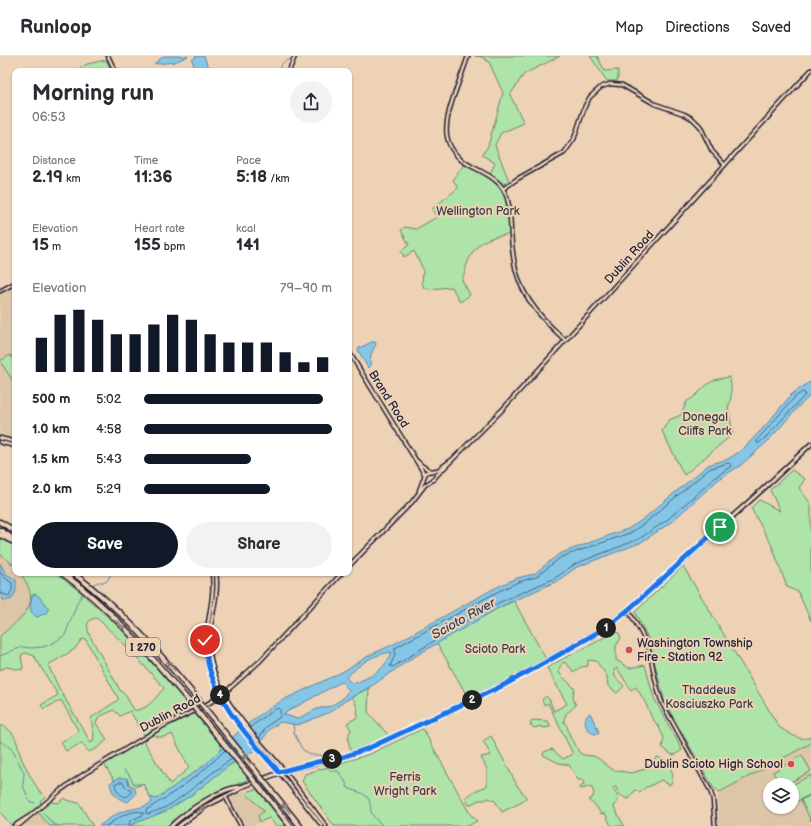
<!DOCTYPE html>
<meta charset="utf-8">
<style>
body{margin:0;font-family:"Balsamiq Sans",sans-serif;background:#f2f2f3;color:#2b2b33;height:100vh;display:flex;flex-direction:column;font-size:15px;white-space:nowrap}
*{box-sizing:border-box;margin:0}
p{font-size:13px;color:#7c7c81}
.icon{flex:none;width:22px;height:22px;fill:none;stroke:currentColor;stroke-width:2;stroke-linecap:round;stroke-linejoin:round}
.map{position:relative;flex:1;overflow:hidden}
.sheet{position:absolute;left:12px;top:12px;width:340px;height:508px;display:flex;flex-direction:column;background:#fff;border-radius:8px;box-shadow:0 1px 3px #0004}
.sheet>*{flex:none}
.tools{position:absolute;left:763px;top:722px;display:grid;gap:8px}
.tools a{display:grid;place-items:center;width:36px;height:36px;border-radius:50%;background:#fff;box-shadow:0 1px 3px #0004;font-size:20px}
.pin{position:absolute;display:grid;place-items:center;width:34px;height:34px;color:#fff;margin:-17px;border:2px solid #fff;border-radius:50%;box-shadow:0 1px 4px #0007}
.km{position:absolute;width:20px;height:20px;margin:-10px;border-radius:50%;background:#222;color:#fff;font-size:11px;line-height:20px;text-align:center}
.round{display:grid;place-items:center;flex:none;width:42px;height:42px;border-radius:21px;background:#f2f2f3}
.headline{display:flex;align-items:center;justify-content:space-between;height:68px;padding:0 20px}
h1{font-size:22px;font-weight:700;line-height:30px}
.metrics{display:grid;grid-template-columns:repeat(3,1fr);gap:6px;height:68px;padding:4px 20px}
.metrics div{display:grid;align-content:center}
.metrics b{font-size:17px;font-weight:700}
.metrics small{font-size:11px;font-weight:400}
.metrics p{font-size:11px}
.chart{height:112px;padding:8px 20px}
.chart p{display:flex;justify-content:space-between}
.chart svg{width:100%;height:72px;margin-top:4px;stroke:#111827;stroke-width:6}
.primary-button{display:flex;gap:8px;margin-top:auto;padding:8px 20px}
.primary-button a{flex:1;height:46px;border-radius:24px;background:#111827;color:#fff;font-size:16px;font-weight:700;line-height:46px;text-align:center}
.primary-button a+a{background:#f2f2f3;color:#2b2b33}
ul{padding:0 20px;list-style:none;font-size:13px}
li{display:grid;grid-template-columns:64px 48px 1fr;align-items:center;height:30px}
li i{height:10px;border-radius:5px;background:#111827}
header{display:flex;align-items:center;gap:24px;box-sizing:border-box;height:56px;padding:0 20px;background:#fff;border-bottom:1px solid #e1e1e2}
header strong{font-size:19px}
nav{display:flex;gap:22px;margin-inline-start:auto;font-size:14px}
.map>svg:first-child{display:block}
</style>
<header>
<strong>Runloop</strong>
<nav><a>Map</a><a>Directions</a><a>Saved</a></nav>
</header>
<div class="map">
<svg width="811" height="770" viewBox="0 0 811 770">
<rect width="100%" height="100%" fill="#eed2b5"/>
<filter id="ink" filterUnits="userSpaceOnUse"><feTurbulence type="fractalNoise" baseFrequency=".025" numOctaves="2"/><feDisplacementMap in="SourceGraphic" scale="8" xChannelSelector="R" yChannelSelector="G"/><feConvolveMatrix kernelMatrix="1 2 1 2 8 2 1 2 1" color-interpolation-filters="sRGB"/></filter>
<g filter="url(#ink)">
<path fill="#ddc5a7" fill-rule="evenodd" d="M15 227V386L0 382V235Z
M0 498 8 504 15 511V517H20L23 520 29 531 31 540 27 556 0 580Z
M811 687V770H719L718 737ZM770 729H792V751H770Z
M245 735 264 756 258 760 260 766 252 770H239L225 744Z
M35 753 50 770H14Z"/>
<path fill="#aee4a7" stroke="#688371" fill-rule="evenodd" d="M475 0H560L524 18 510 39 524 67 501 77 495 89 509 125 504 128 490 118 495 107 482 99 488 90 503 37 489 6 482 1Z
M590 0H597L605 15 618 14V21L617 25H607Z
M106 4 112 15H76L87 8Z
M465 107C474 112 487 117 495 124 511 137 509 160 511 178 491 181 479 183 469 203 466 209 465 218 462 224L470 239 460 246 452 231 429 233 424 232 422 226 423 213 414 195 404 201 401 195 409 189 401 174 405 171 416 173 437 161 432 153 458 132 453 124Z
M10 299 11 301 15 299V328L0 305Z
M730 321C731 331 733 342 728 351L733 378 684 419 662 375 669 364 681 359 687 345C695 342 700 334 707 329 714 323 721 322 730 321Z
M792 414 805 423 799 432 811 448V565L798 536 787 531 772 490 751 452 759 444 780 455 770 434Z
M0 480 15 489V511L8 504 0 498Z
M683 510 779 671C789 677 799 686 811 681V687L718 737 716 733H714L665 647 648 582 635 556Z
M20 517H56L78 534 119 571 137 590 191 652 165 666 144 679 130 655 120 660 114 654 99 661 96 667C99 673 104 677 107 684L96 693 88 696 82 687 66 695 61 686 79 676 61 644 44 653 41 649 58 639 34 600 27 597 22 598 21 601 23 611 22 614 6 611 0 614V580C8 573 22 563 27 554 35 542 28 527 20 517ZM95 562 98 563 130 594 164 632C156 641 147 655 134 654L126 640 120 634 89 578C87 570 86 565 95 562ZM84 583 86 584 118 642V644L91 662 94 679 93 685 91 687 60 634 48 609 75 593 81 584Z
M514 545 547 605 470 645 437 587 500 551Z
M613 575 619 577 621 582 616 590V604L629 612 645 609 654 642 682 694 676 698 672 699 662 691 664 682 659 671 652 662 645 646 636 631 631 634 617 612 614 614 615 621 624 630 617 637 608 630 607 620 596 605 588 604V610L581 611 573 616 571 612 564 606C560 609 558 613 560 618L575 633C572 638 573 645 576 649 571 655 564 656 564 666L567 670 570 681 579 696 583 699 594 700 599 703 613 714 632 717 651 711 657 701 665 704C671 712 676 720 670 729L661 724 650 730 646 731 640 737 635 734 629 743C622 742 618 737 616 731L613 732 619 743 614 751 624 770H611L605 757 601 758 596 750 588 744 593 741 594 737 592 732 588 731 581 733 580 731 584 728 583 724H578L569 709 559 707 543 699 544 696 552 693 563 703 573 698 548 647 544 649 542 644 546 640 549 643 554 655 567 648 547 612C568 598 593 591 613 575Z
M369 632 368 656 391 682 352 698C349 690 346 681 351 674L347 667 358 661 357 651 352 641Z
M195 658 223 691 206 708 156 744 150 741 143 728 134 731 129 729 128 724H114L104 708 143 684 170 728 189 712 172 678C166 681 158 683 152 678L170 668Z
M532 664 547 665 550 668V671L543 672 541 670 534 672 530 668Z
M0 669C17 675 16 686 21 701 25 711 37 734 45 741L40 745 41 748 14 770H12L0 756Z
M422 673H423L470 758 477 765 468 770H334L302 725 305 718 370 698Z
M491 680 518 731 526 741 524 745 502 756 495 745 489 742 484 744H479L469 749 465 742 475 735 487 730V713L481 701 491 699 483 685Z
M802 699 811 715 786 729H780L773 716Z
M235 706 248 721 246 725 238 727 248 725 219 736 183 758 169 770H128C147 762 173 751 190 740 206 729 219 715 235 706Z
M811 719V738L792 748V729Z
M257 733 286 770H276L269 762 260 766 258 760 264 755 247 738 249 735Z
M233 734C213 743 194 756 177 770H174L209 744Z
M811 739V765L801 744Z
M64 742 66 744 79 747 93 770H50L37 755 51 746 58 747Z"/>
<path fill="#85c6e6" stroke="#5d84a2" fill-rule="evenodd" d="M164 0H188L175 6 155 8V7Z
M196 0H204L207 8 214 15H196L192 4Z
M372 286H375L376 288 371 298 370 311 368 312 358 294 359 292Z
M811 325V339L799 350 768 385 741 409 719 423 670 467 640 487 577 511 557 525 500 551 412 602 373 629 345 645 330 656 298 669 280 666 270 673 255 694 231 708 190 740 166 755 128 770H99C106 765 113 759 121 756 132 752 143 753 152 746L150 741 156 743 206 708 239 675 257 661 281 645 342 616 370 599 394 588 493 533 517 522 534 518 559 498 621 475 628 473 642 464 708 409 728 403 742 394 765 370 792 338ZM392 596C383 616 372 620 353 628L346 622C361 607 371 599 392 596ZM341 626 349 634 342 643 331 650 317 653 297 663 283 658Z
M0 507 6 518 16 524V535L12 543 4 545 0 538Z
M36 538C42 542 43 548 49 552L46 557 37 561C27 555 31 549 32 539Z
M590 657 599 676 598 678C587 679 580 664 590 657Z
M118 722H127L129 729 132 730 135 733 136 738 128 746C118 744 111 737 110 727Z"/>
<path fill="#eed2b5" d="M247 666 263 686 257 695 239 673Z"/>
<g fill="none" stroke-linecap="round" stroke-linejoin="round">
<path stroke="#4a647f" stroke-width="1" d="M803 336 805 337V339L765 382 759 387H757V384L795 341Z
M729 407 731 409 730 411 717 420 667 464 639 483 575 508 555 522 498 547 456 571 393 611 390 610 395 599V592L495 537 518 526 536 521 561 501 630 477 645 467 709 413Z
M0 515 4 521 12 527V534L9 540 0 537
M250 671 277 652 280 653V661L267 670 259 682
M225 694C202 718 174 737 146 754V757L148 758C154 755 161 754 166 751 190 737 209 717 232 703
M119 726H123L126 732 131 734V737L127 741C120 740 116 735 115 728Z
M106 770C117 763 130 753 143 756V759L130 765 128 770"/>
<path stroke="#5d84a2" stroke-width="1" d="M279 15C279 3 296 2 306 0
M92 529 98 526H106L110 520 109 517
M0 600 22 591 31 592 43 591 55 586 65 579 78 545 84 536
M293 668 294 677 302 693 311 699H321L323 703
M0 685 12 693 24 717 23 729 29 745 35 747
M323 706 331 715H338L345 725 348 732C354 735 362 736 366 740 372 745 369 752 372 758 375 763 379 766 383 770
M124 714 128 717 134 728H143L147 734
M43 757 52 767 58 770"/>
<defs>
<path id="secondary" d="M108 0 115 15
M468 0C462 21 443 59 447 80 448 89 454 97 460 103 474 114 494 118 503 133 511 146 510 163 511 178 512 191 513 205 517 218 524 244 545 266 565 284
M289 15 295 0
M503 133 517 123 564 97 574 83 585 50 590 41 601 31 610 28 622 29 655 48 684 58 693 63 700 70 712 95 725 109
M0 235 15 227
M349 296 425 419
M0 382 15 386
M0 386 15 390
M417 405 421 409 429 414
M419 435 426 416 438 414 453 403
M349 510 412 446 425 429 433 424 436 420 502 354 811 14
M212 517C216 546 203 572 206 601 208 614 214 624 219 635 233 668 261 695 284 722 297 738 310 754 322 770
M216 517C220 545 206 571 210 598 215 642 255 680 282 712 297 731 311 751 326 770
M628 554C636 568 646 582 650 598 654 615 656 633 663 649L710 734 713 743 715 770
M225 740 241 770
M14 770 28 761
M18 770 61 734 84 718 165 669 202 651 221 640 260 605 342 517"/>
<path id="primary" d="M171 770C185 757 221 731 241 731L290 713 343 701 383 686 509 626 604 573 627 555 762 434 811 388
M179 770 206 750 238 734 241 731"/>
<path id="highway" d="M0 466 15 475
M0 474 15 484
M0 479 12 485
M62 517C111 552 150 599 188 644
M73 517C120 552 159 596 195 640
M271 734 300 770
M264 737 290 770"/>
</defs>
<use href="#secondary" stroke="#22223b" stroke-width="5.5"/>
<use href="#primary" stroke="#22223b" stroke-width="6"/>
<use href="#highway" stroke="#22223b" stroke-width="7"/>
<use href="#secondary" stroke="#eed2b5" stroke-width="2.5"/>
<use href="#primary" stroke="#eed2b5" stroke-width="3"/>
<use href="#highway" stroke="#eed2b5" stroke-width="4"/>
<defs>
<path id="highway-bridge" d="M195 640 271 734
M188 644 264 737"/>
</defs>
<use href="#highway-bridge" stroke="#22223b" stroke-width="7" stroke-linecap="butt"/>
<use href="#highway-bridge" stroke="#eed2b5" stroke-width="4"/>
</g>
<defs><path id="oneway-shaft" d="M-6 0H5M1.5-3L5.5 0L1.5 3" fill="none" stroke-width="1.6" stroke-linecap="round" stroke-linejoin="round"/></defs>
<g stroke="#887a78">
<use href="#oneway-shaft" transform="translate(121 569) rotate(44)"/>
<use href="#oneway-shaft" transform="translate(171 610) rotate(-131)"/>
<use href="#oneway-shaft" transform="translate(247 703) rotate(-129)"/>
<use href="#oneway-shaft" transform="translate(286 752) rotate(-129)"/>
<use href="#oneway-shaft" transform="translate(200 754) rotate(-33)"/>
</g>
</g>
<g fill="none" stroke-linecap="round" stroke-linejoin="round" filter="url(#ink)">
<defs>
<path id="route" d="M205 584C206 637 246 679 279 716L317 706 343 701 369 692 502 630 548 605 609 570 628 554 720 471"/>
</defs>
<use href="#route" stroke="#fff" stroke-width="8"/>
<use href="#route" stroke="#1a73e8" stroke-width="5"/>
</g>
<g fill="#d1495b" stroke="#eed2b5" stroke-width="1.5">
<circle cx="629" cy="594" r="4"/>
<circle cx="791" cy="708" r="4"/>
</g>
<g text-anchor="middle" stroke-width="4" stroke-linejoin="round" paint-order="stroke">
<rect fill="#eed2b5" stroke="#5f5760" stroke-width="1" x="126" y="582" width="34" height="18" rx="3"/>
<g font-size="11" font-weight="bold" fill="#22223b">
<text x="143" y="595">I 270</text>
</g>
<g font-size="12" fill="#373f4b" stroke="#eed2b5">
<text x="478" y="159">Wellington Park</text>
<text x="705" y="365">Donegal<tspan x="705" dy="14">Cliffs Park</tspan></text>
<text x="495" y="597">Scioto Park</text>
<text x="709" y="638">Thaddeus<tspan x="709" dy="14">Kosciuszko Park</tspan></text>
<text x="405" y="725">Ferris<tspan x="405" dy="14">Wright Park</tspan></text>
</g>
<g font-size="12" fill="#22223b" stroke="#eed2b5">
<text transform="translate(629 201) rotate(-48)" y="4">Dublin Road</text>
<text transform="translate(389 343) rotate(58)" y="4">Brand Road</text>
<text transform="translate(170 657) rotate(-28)" y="4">Dublin Road</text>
</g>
<g font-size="12" fill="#22223b" stroke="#eed2b5" text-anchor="start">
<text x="637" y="591">Washington Township<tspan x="637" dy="14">Fire - Station 92</tspan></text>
<text x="783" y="712" text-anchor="end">Dublin Scioto High School</text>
</g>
<g font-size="13" font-style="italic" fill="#36435d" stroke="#eed2b5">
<text transform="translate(463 562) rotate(-29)" y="5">Scioto River</text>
</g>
</g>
</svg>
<div class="tools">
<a><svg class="icon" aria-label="layers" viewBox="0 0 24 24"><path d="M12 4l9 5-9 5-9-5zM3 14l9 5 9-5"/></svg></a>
</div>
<div class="pin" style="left:720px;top:471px;background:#1e9e55"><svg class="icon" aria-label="arrive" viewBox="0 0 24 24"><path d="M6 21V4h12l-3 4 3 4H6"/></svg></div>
<div class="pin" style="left:205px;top:584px;background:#d93025"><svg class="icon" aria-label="check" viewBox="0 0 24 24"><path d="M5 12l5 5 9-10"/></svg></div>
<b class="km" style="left:606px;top:572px">1</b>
<b class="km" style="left:472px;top:644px">2</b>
<b class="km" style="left:332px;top:703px">3</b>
<b class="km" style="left:220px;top:639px">4</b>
<section class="sheet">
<div class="headline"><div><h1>Morning run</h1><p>06:53</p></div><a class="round"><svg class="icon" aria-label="share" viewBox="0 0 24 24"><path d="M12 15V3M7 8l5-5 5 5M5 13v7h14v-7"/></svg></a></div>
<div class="metrics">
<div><p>Distance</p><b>2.19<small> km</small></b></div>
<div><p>Time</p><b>11:36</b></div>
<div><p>Pace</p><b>5:18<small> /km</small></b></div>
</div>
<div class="metrics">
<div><p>Elevation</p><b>15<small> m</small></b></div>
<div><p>Heart rate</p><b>155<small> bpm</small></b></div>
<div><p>kcal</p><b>141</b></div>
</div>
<div class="chart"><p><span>Elevation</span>79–90 m</p>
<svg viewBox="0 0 160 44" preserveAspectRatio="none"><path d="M5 44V23M15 44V9M25 44V6M35 44V12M45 44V21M55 44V21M65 44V15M75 44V9M85 44V12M95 44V21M105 44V26M115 44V26M125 44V26M135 44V32M145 44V38M155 44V35"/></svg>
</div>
<ul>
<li><b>500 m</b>5:02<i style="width:95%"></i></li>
<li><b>1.0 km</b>4:58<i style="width:100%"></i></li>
<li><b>1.5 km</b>5:43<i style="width:57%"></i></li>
<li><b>2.0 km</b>5:29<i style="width:67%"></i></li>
</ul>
<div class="primary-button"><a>Save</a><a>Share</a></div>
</section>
</div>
